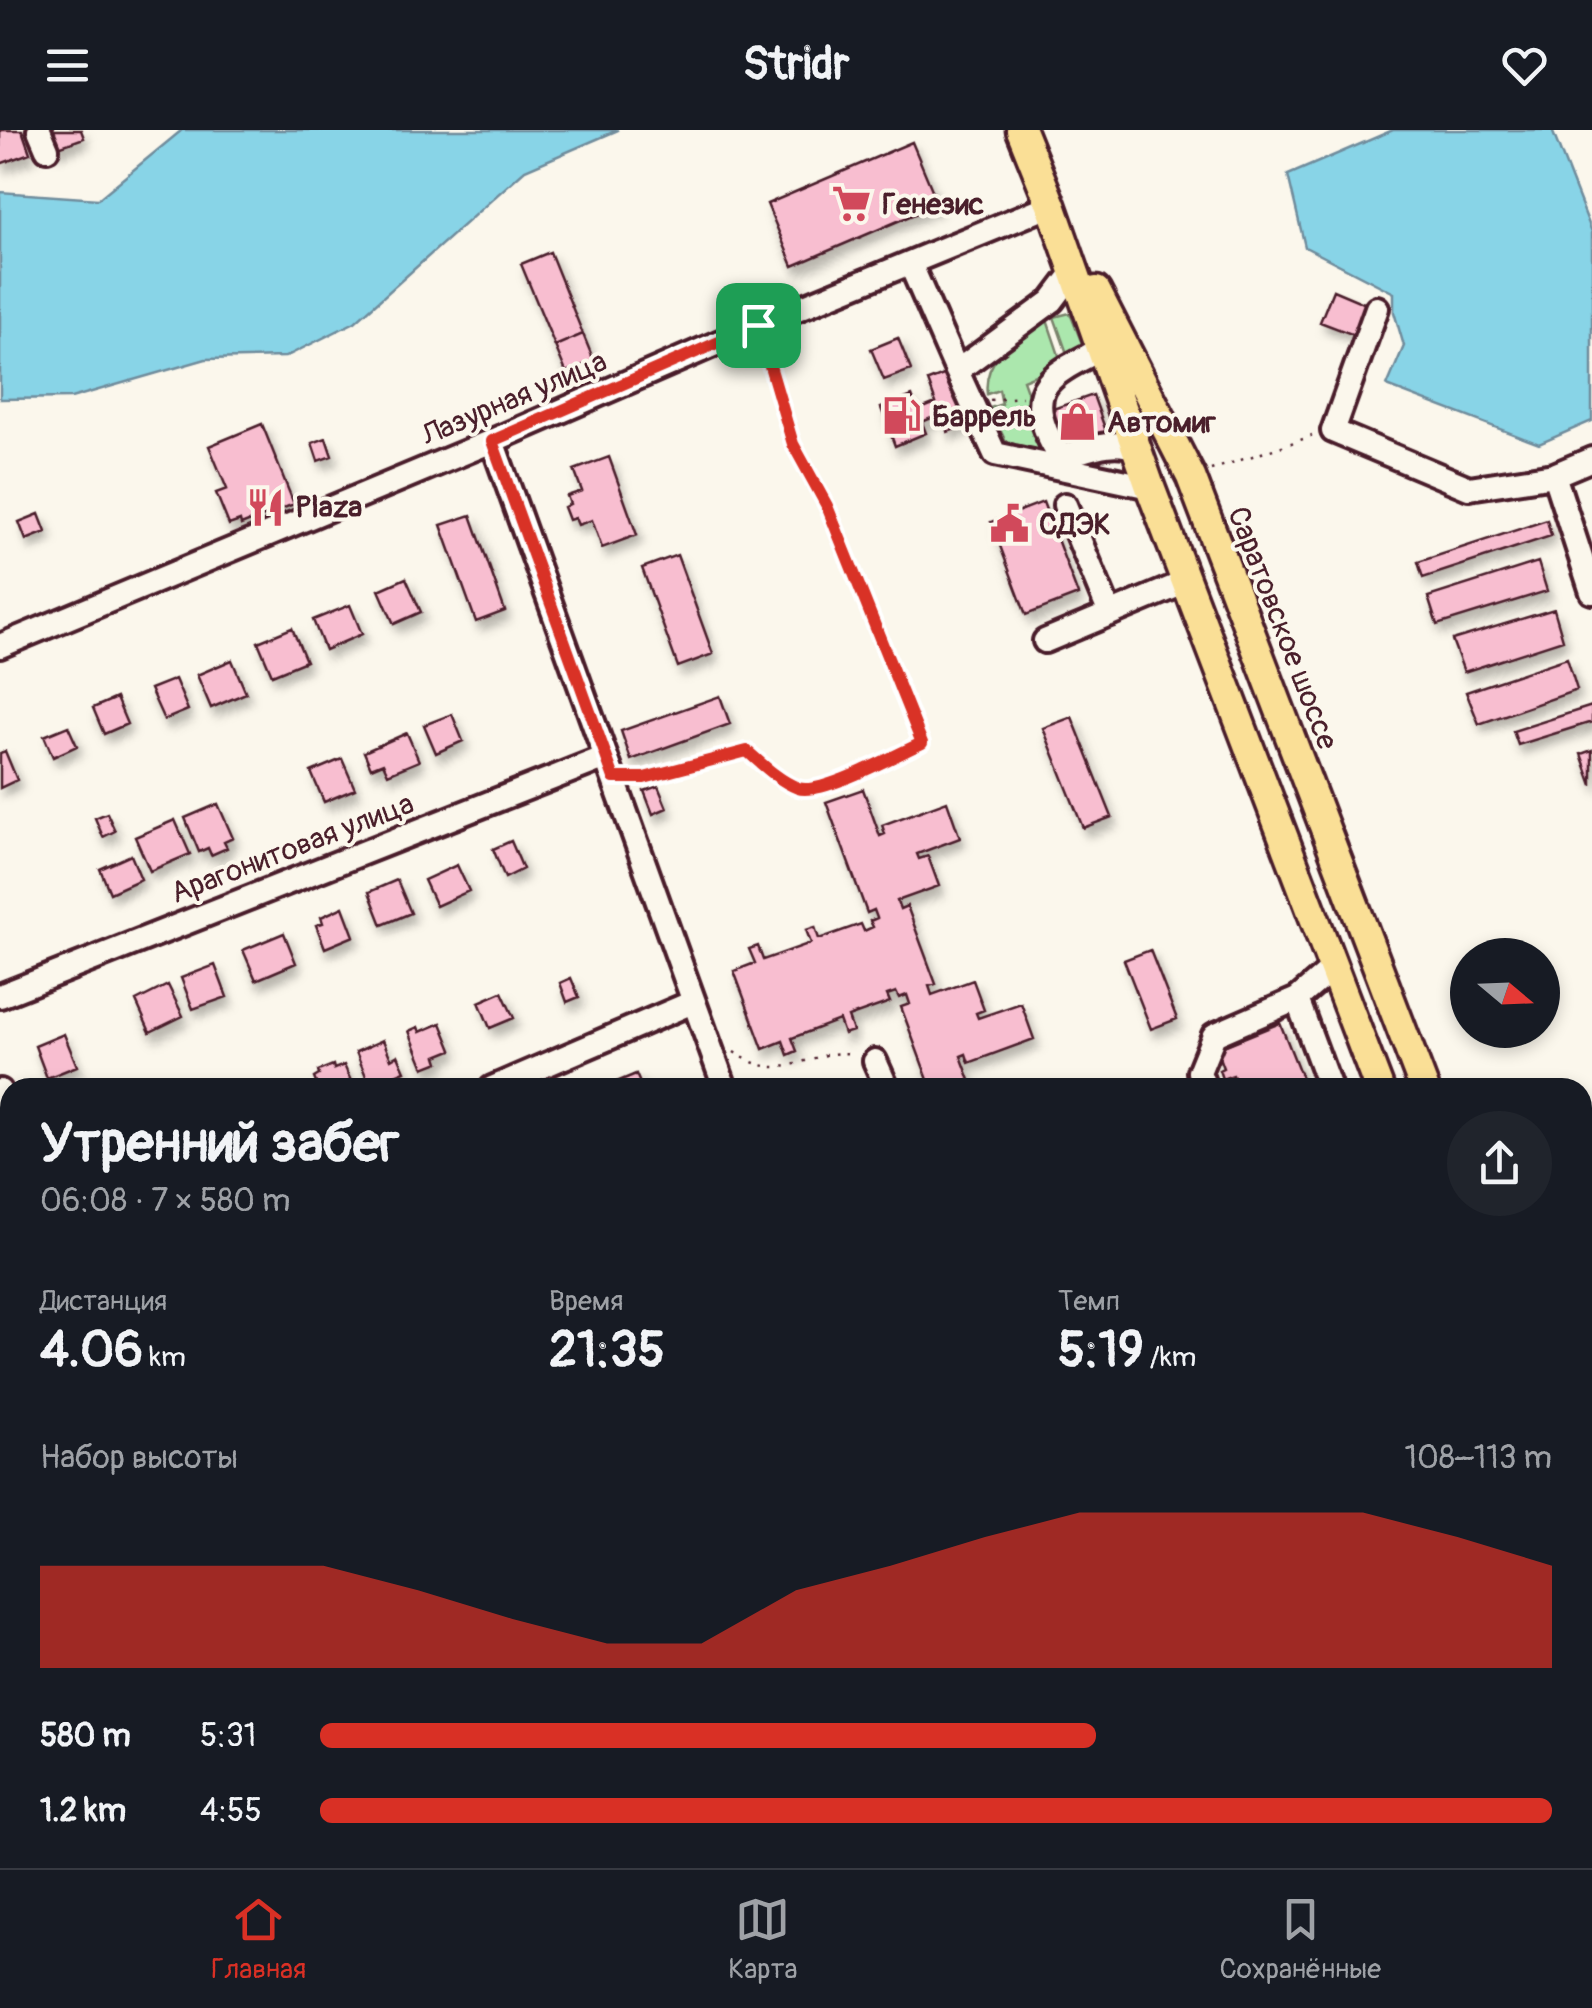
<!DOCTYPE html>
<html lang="ru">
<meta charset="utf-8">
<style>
body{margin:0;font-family:Pangolin,sans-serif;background:#20242c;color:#f1f3f6;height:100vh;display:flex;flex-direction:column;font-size:38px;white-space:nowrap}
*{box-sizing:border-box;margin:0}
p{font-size:32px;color:#9ea1a6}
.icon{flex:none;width:55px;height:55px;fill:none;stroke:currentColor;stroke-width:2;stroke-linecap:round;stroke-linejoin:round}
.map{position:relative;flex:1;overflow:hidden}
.drawer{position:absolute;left:0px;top:948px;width:1592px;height:792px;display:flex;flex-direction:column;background:#171b24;border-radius:30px 30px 0 0;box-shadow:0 5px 15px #0003}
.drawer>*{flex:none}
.needle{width:65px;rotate:109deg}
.controls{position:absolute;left:1450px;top:808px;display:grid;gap:20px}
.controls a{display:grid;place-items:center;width:110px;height:110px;border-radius:50%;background:#171b24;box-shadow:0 5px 15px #0003;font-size:50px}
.pin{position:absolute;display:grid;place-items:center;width:85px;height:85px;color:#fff;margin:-42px;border-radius:20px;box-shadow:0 5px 15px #0006}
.round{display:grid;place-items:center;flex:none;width:105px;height:105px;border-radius:52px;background:#20242c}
.summary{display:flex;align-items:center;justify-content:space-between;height:170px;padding:0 40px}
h1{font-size:55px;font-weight:700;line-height:75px}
.metrics{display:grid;grid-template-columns:repeat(3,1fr);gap:15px;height:170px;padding:10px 40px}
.metrics div{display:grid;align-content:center}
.metrics b{font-size:50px;font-weight:700}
.metrics small{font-size:28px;font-weight:400}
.metrics p{font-size:28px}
.chart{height:280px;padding:20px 40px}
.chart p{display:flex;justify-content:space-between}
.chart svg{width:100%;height:180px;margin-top:10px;fill:#d93025;opacity:.7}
ul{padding:0 40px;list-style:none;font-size:32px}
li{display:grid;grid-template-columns:160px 120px 1fr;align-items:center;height:75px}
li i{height:25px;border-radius:12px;background:#d93025}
header{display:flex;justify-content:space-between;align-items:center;height:130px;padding:0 40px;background:#171b24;font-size:45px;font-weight:700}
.dock{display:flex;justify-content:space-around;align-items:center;height:140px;border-top:2px solid #363941;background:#171b24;font-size:28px;color:#9ea1a6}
.dock a{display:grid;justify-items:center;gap:5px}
.dock .on{color:#d93025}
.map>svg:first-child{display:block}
</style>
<header><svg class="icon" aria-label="menu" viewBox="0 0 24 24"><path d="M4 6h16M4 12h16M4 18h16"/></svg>Stridr<svg class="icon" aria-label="heart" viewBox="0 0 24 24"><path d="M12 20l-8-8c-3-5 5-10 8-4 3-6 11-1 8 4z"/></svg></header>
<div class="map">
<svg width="1592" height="1738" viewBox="0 0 1592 1738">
<defs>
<filter id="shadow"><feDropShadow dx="4.5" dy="8" stdDeviation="5" flood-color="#0004"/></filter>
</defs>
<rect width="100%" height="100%" fill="#fbf7ec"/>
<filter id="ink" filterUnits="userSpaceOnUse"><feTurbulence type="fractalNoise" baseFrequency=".01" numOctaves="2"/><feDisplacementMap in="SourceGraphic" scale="20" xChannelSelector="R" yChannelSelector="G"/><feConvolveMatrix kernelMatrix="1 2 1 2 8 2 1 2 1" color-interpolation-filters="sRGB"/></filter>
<g filter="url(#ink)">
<path fill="#abe7ad" stroke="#7a836c" stroke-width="2.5" d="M1070 183 1083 216 1069 229 1054 187Z
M1046 187 1062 234 1023 250 1052 331 1005 310 990 278 1002 274 999 260 987 264C982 226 1019 207 1046 187Z"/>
<path fill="#88d4e7" stroke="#6f8c9c" stroke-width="2.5" d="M182 0H618L525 40 355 192 285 227 206 229 71 268 0 269V62L98 69Z
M1393 0H1552L1592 102V291L1539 314 1387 256 1404 216 1394 182V163L1305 117 1288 45Z"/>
<path fill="#f8bed0" stroke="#4a1f2b" stroke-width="2.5" filter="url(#shadow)" d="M0 0H22L30 23 0 34Z
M47 0H81L84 8 53 19Z
M912 12 938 74 793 136 767 74Z
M550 122 583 204 555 216 521 134Z
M1333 160 1366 174 1354 205 1320 192Z
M583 204 594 231 566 242 555 216Z
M898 208 911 240 884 250 871 219Z
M946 244 966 295 948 302 941 284 922 292 918 280 936 273 928 251Z
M1093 265 1107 304 1061 320 1047 281Z
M912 266 926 303 895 316 881 278Z
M262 294 294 374 241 395 240 391 229 395 216 363 227 359 209 316Z
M326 308 332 326 318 331 312 313Z
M609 327 637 405 602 418 592 390 578 395 575 388 569 390 564 377 570 374 567 366 582 361 574 340Z
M1043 372 1078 465 1026 485 991 392Z
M39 384 46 402 26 410 19 392Z
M471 385 505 481 476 492 441 395Z
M1547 390 1551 406 1423 448 1418 432Z
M677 425 713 524 678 537 642 438Z
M1538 432 1547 461 1437 495 1428 467Z
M406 448 421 482 394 494 379 460Z
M350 475 362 504 325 520 313 490Z
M1554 479 1563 510 1464 542 1452 510Z
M292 498 306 531 272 545 258 512Z
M1567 528 1577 560 1479 594 1466 562Z
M232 530 246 563 211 578 197 545Z
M175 549 188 580 164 590 150 559Z
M720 566 730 594 631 630 621 601Z
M116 568 127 594 104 604 93 578Z
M1592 576V592L1518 615 1513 601Z
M452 584 463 611 436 623 424 595Z
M1072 587 1112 687 1083 698 1043 598Z
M68 596 77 616 53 627 44 606Z
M407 603 419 631 388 644 383 633 371 638 364 622Z
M1592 620V655L1581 624Z
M5 621 17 650 0 658V623Z
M342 629 355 659 324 672 311 642Z
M658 656 667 678 653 684 644 661Z
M863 659 880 706 885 704 882 695 947 671 960 708 917 724 919 729 928 726 939 756 897 771 900 779 907 776 936 854 929 856 932 865 973 850 984 880 976 883 978 888 1021 873 1034 909 969 933 966 924 961 926 973 958H931L901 877 910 874 907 865 899 868 896 862 887 865 890 872 848 887 853 901 844 904 839 890 792 908 797 921 788 925 783 911 763 919 734 841 755 833 749 819 758 816 763 830 811 813 806 800 815 797 819 809 861 794 864 801 873 797 870 791 877 788 874 780 867 783 826 672Z
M218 674 233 708 224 712 227 718 211 725 208 718 199 722 185 688Z
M107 683 115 701 103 707 95 688Z
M175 690 190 724 150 741 135 707Z
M511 711 523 739 505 748 493 719Z
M131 725 141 749 110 763 100 739Z
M457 735 469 761 436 776 424 750Z
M397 750 411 783 382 795 369 762Z
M343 777 354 806 325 818 316 795 323 793 321 787Z
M284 803 296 833 256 850 243 820Z
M1150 820 1177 889 1151 899 1124 830Z
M215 835 227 867 193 879 181 848Z
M571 848 579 867 567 872 560 853Z
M168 855 183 886 150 902 136 871Z
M502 862 514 888 490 898 479 872Z
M441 893 452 920 437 926 439 932 424 938 409 901 418 897 420 902Z
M1280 893 1306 958H1238L1233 945 1222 949 1219 940 1223 938 1216 919Z
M64 904 77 936 47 948 35 916Z
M383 910 391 929 398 925 405 941 378 952 376 948 368 951 356 922Z
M333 935 334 939 344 935 354 958H318L314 948 319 945 318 941Z
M636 944 642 958H608L607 956Z
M1144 1730H1238L1219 1738H1148Z"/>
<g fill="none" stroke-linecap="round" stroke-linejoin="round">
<defs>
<path id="minor" d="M39 0 47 19
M910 133 957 241
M1074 142 1052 171 957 241 995 324 1150 357
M1377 178 1333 301 1469 358 1554 345 1592 462
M1101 219C1063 240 1025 251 1046 301 1051 312 1054 321 1065 326 1090 319 1113 308 1138 319
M492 311 725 958
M1554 345 1592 329
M1065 375 1110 484
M1045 511 1186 452
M0 516 492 311 780 186 1051 75
M0 866 606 627
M875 931 887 958
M492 958 693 872
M1205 958 1199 942 1214 905 1297 869
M1330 958 1297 869 1333 838
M0 961 10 987
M0 1166 10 1161
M0 1448 10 1445
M1582 1576 1592 1580
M1582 1667 1592 1663
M1119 1730 1122 1738
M1365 1730 1368 1738
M1397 1738 1419 1730"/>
<path id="major" d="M1021 0 1051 75 1150 357 1379 958
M1096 161 1191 347 1424 958
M1582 1075 1592 1073
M1582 1100 1592 1098
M1582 1365 1592 1389
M1582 1485 1592 1510"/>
</defs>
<use href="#minor" stroke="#4a1f2b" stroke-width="30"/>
<use href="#major" stroke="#4a1f2b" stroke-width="35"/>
<path stroke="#4a1f2b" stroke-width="2.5" stroke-dasharray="2.5 8" stroke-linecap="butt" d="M990 270 1022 267
M1211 340 1312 306
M636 648 747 621C762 634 779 651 798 658 821 666 897 624 922 613L827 376 793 314 764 214
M734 922C788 958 805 917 855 924
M1582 1026 1592 1023
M1582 1128 1592 1125"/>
<use href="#minor" stroke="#fbf7ec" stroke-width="22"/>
<use href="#major" stroke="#fadf96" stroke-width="28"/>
</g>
</g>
<g fill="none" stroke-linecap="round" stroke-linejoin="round" filter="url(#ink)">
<defs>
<path id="route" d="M758 195 793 314 827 376 922 613C897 624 821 666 798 658 779 651 762 634 747 621L644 648H614L492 311Z"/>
</defs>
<use href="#route" stroke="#fff" stroke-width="20"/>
<use href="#route" stroke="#d93025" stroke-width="12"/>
</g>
<defs>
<symbol id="supermarket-bare" viewBox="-9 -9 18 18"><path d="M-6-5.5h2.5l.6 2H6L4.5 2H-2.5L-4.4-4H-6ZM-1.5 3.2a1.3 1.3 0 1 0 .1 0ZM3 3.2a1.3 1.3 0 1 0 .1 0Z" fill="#d1495b" stroke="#fbf7ec" stroke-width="2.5" paint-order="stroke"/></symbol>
<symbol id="fuel-bare" viewBox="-9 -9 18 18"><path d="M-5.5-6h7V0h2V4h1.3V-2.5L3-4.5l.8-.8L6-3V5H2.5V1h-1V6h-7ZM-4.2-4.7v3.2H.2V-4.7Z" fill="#d1495b" stroke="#fbf7ec" stroke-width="2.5" paint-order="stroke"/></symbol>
<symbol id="shop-bare" viewBox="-9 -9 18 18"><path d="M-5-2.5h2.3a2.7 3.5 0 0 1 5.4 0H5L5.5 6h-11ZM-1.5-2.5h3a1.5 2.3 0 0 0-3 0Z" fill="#d1495b" stroke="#fbf7ec" stroke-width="2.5" paint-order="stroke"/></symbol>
<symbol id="restaurant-bare" viewBox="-9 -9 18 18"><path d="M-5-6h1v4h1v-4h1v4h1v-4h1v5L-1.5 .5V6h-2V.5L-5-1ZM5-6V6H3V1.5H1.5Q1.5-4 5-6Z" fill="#d1495b" stroke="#fbf7ec" stroke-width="2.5" paint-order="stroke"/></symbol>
<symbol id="civic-bare" viewBox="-9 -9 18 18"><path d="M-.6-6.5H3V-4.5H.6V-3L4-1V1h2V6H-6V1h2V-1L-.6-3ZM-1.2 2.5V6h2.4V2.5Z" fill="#d1495b" stroke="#fbf7ec" stroke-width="2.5" paint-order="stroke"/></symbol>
</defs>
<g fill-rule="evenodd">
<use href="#supermarket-bare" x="824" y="46" width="55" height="55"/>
<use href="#fuel-bare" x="874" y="258" width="55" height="55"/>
<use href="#shop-bare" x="1050" y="264" width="55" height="55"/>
<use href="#restaurant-bare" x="238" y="350" width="55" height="55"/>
<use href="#civic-bare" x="982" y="366" width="55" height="55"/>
</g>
<g text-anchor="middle" stroke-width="8" stroke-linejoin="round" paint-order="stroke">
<g font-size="30" font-weight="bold" fill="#4a1f2b" stroke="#fbf7ec" text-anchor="start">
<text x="882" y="84">Генезис</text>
<text x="932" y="296">Баррель</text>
<text x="1107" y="302">Автомиг</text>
<text x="295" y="387">Plaza</text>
<text x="1039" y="404">СДЭК</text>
</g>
<g font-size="30" fill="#4a1f2b" stroke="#fbf7ec">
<text transform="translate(514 268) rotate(-23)" y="10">Лазурная улица</text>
<text transform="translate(1283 498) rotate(69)" y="10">Саратовское шоссе</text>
<text transform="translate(292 718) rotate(-21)" y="10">Арагонитовая улица</text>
</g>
</g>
</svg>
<div class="controls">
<a><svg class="needle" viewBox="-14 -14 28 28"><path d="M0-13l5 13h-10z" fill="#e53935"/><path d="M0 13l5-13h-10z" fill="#9ea1a6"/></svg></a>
</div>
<div class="pin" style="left:758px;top:195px;background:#1e9e55"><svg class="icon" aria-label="arrive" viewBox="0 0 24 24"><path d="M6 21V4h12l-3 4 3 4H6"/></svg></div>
<section class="drawer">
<div class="summary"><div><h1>Утренний забег</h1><p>06:08 · 7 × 580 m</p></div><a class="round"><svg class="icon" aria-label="share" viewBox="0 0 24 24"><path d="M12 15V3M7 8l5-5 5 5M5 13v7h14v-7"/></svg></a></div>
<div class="metrics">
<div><p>Дистанция</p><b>4.06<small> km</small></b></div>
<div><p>Время</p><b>21:35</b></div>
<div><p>Темп</p><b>5:19<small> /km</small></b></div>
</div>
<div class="chart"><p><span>Набор высоты</span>108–113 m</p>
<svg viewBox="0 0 160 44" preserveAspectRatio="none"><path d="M0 44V19L10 19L20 19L30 19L40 25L50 32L60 38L70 38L80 25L90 19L100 12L110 6L120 6L130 6L140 6L150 12L160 19V44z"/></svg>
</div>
<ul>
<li><b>580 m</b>5:31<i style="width:63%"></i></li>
<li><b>1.2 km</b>4:55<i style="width:100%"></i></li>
</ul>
</section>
</div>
<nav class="dock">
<a class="on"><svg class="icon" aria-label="home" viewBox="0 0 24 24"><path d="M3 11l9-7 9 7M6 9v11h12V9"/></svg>Главная</a>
<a><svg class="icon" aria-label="map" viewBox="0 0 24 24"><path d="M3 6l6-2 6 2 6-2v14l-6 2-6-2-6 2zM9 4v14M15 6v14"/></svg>Карта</a>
<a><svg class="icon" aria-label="saved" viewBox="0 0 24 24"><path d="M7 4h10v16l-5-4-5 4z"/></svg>Сохранённые</a>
</nav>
